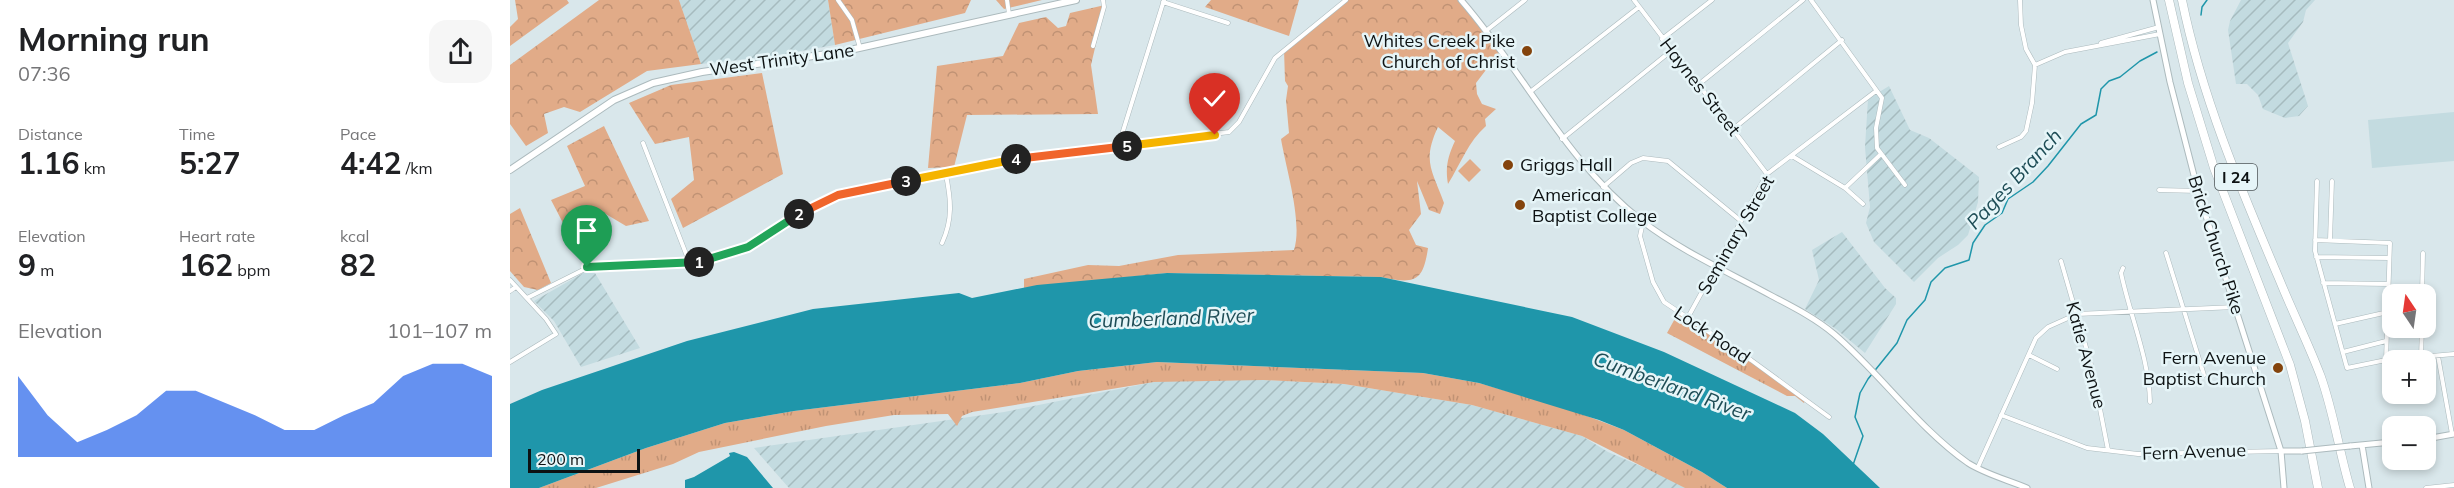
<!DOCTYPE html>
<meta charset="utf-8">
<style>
body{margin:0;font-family:Mulish,sans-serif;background:#f6f6f6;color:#202124;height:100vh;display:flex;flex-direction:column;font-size:22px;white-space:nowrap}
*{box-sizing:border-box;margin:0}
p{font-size:20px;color:#757577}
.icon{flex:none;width:33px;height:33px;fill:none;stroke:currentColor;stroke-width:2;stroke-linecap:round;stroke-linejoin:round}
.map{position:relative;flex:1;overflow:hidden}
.sheet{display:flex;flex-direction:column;background:#fff;width:510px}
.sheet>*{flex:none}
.needle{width:39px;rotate:347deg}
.tools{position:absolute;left:1872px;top:284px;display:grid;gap:12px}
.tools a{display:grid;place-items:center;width:54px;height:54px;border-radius:12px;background:#fff;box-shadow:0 3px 9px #0003;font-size:30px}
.scale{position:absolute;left:18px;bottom:15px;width:112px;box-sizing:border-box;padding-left:6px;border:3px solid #0d1213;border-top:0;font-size:16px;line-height:21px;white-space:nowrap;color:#0d1213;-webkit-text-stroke:4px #e6f5f8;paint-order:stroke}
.pin{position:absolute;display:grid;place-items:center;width:51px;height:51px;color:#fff;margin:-62px -26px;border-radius:50% 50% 50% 0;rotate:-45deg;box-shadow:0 0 6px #0007}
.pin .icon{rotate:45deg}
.km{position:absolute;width:30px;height:30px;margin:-15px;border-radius:50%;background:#222;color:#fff;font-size:16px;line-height:30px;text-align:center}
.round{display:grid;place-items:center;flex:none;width:63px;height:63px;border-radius:18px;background:#f6f6f6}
.head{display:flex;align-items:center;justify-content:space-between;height:102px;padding:0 18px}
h1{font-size:33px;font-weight:700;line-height:45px}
.metrics{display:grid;grid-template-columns:repeat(3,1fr);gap:9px;height:102px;padding:6px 18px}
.metrics div{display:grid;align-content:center}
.metrics b{font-size:30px;font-weight:700}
.metrics small{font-size:16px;font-weight:400}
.metrics p{font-size:16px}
.chart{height:168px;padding:12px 18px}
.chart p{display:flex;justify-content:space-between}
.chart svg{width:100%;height:108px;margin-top:6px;fill:#2563eb;opacity:.7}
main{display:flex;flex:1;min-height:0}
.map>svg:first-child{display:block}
</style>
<main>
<section class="sheet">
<div class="head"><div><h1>Morning run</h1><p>07:36</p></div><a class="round"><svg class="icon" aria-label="share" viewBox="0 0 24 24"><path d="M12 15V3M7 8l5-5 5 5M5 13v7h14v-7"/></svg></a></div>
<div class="metrics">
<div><p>Distance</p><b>1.16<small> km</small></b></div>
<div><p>Time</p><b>5:27</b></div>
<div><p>Pace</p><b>4:42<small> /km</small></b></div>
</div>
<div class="metrics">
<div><p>Elevation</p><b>9<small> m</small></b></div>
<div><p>Heart rate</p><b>162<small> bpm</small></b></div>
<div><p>kcal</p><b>82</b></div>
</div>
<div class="chart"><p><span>Elevation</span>101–107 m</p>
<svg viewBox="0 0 160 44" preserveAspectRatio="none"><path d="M0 44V11L10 27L20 38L30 33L40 27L50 17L60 17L70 22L80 27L90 33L100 33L110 27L120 22L130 11L140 6L150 6L160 11V44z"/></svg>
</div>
</section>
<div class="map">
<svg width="1944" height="488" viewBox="0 0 1944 488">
<defs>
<pattern id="industrial-furrows" width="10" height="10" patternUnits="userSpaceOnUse" patternTransform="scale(1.5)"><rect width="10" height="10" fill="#c3dbe0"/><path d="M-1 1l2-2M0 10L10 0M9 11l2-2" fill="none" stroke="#a6bbbf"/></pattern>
<pattern id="forest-crowns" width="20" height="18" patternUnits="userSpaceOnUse" patternTransform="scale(1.5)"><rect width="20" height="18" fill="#e1ab88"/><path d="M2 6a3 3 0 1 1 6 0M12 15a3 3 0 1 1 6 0" fill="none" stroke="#c09274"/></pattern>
<pattern id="park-tufts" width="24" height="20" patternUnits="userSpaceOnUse" patternTransform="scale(1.5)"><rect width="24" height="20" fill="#e1ab88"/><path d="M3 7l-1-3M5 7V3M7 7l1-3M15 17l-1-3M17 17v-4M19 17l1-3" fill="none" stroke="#c09274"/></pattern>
</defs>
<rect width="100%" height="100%" fill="#d9e7eb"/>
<path fill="#c3dbe0" d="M1944 112V161L1862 168 1858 120Z"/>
<path fill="url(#industrial-furrows)" d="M169 0H318L325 45 257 57 191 64Z
M1731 0H1805L1796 10 1793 22 1778 43 1798 106 1789 116 1775 118 1753 109 1748 95 1737 84H1726L1718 30 1720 21Z
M1379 86 1400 130 1419 138 1469 177 1468 202 1458 235 1448 245 1428 258 1404 282 1364 242 1356 223 1360 207 1355 147 1358 99Z
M1332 232 1375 288 1386 298V304L1355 353 1326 329 1295 309 1309 280 1302 250Z
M82 268 130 348 71 367 44 321 24 301Z
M668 380H753L834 384 962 405 1072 436 1098 452 1163 480 1175 488H279L244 448 494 412 644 382Z"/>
<path fill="url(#forest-crowns)" d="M5 0H57L59 3 0 46V27L8 19Z
M89 0H169L191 64 137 71 70 112 54 107 34 114 38 133 16 146 0 124V65Z
M318 0H461L455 13 325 45Z
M486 0H532L494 9Z
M701 0H789L779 36 695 7Z
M837 0H951L995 54 990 65 982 62 966 83 967 94 972 104 986 109 975 119 976 126C958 142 951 163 938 184 935 167 938 156 945 141L928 127C912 161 922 170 934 203L930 214 919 210 907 181 911 214 899 230 906 245 918 248C913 283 904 284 871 277L657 273 514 288V279L578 265 609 266 668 255 784 250C793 222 776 169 771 139L779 133 776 100 778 86 775 81 774 49Z
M595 5 581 65 588 114 457 115 444 167 418 168 427 66 493 56 509 23 536 17 548 28 556 26 560 13Z
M252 73 273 174 173 228 161 199 184 180 179 137 145 144 119 103 161 85Z
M94 126 139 221 116 226 84 207 53 223 41 200 75 186 57 146Z
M10 208 41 283 28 290 14 287 0 271V214Z"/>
<path fill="url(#park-tufts)" d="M1168 313 1241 360 1295 401 1294 403 1285 396H1277L1157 333Z
M647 362 913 373 969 383 1061 410 1114 430 1192 472 1217 488H1175L1072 436 962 405 834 384 753 380 644 382 462 412 452 416 447 426 438 414 384 415 316 426 189 452 163 464 86 488H29L136 448 215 423 284 411 510 383 568 371Z"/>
<path fill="#e1ab88" d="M960 159 971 170 959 182 948 171Z"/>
<path fill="#1f96aa" d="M657 273 871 277 1062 317 1154 352 1285 413 1313 434 1370 488H1217L1192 472 1114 430 1089 420 969 383 913 373 647 362 568 371 510 383 284 411 215 423 136 448 29 488H0V404L32 390 177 341 303 309 449 293 462 298 527 285Z
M224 452 237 457 263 488H175V480L184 477 220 456 219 453Z"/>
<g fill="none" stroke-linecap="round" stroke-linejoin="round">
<path stroke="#1f96aa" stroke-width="1.5" d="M1691 15 1692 7 1697 0
M1343 465 1353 436 1345 417 1350 393 1358 379 1387 343 1397 320 1415 300 1421 282 1435 268 1459 260 1463 243 1475 225 1492 213 1498 199 1523 182 1538 166 1571 124 1586 115 1591 89 1599 81 1610 77 1630 61 1647 52"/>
<defs>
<path id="minor" d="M328 0 342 20 350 48
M497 0 499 14
M1124 0 1257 174
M1301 0 1372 98 1366 128 1367 148 1395 185
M653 2 718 23
M977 30 1015 0
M1152 39 1202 0
M1591 43 1649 27
M583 46 594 7 593 0
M1525 65 1555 52 1650 34
M1188 85 1293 0
M1020 92 1129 7
M1222 130 1332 40
M1052 139 1161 51
M133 143 180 264
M608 147 654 0
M1489 147 1511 137 1516 131 1522 103 1525 65 1516 49 1511 25 1510 0
M1282 156 1335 188 1353 204
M1807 181 1805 251 1837 368 1876 360 1944 354
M1093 187 1121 163 1133 158 1158 161 1231 221
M1335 188 1371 154
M1649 190 1688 191
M1133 222 1130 236 1143 282 1154 302 1241 360 1319 417
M1805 240 1880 243 1876 360
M1820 240 1822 181
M432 243C443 219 441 200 436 175
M1656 253 1694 375
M1806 257 1879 258
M1551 261 1582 368 1598 450
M1613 268 1611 273C1620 316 1639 358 1640 402
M0 280 36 319 46 334 0 362
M1813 283 1878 284
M0 291 6 287
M1912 294 1913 253
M17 298 81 266 180 264 227 251 246 243 303 206 341 191 436 175 511 158 719 132 729 122 765 58 836 0
M1177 319 1257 174 1366 91
M1825 324 1878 312
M1833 352 1876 341
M1519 355 1547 369
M1928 356 1942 434
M1911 357 1912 327
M1491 415 1577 448 1628 454 1771 451
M1468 467 1526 338 1538 327 1567 314 1725 307
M1916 488 1944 485"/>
<path id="tertiary" d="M951 0C1014 72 1055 161 1132 221 1171 251 1218 272 1262 296 1283 307 1305 318 1324 334 1371 374 1407 427 1458 463 1475 474 1498 480 1517 488
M1643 0 1660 82 1688 191 1771 451 1774 488
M1916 439 1944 434
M1852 445 1859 488
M1840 446 1882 442
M1771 451H1792"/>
<path id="secondary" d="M0 170 104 100 143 83 192 72 331 52 566 0"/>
<path id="motorway" d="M1659 0 1678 83 1704 168 1780 365 1795 421 1808 488
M1672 0C1692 98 1731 189 1770 281 1783 313 1799 345 1811 377 1824 414 1829 451 1840 488"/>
</defs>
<use href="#minor" stroke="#acbabd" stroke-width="5"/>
<use href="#tertiary" stroke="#acbabd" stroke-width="7"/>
<use href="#secondary" stroke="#acbabd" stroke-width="8"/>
<use href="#motorway" stroke="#acbabd" stroke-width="9"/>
<use href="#minor" stroke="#fff" stroke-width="4"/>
<use href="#tertiary" stroke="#fff" stroke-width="5"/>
<use href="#secondary" stroke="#fff" stroke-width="6"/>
<use href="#motorway" stroke="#fff" stroke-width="8"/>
<defs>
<path id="tertiary-bridge" d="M1792 451 1840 446"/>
</defs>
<use href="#tertiary-bridge" stroke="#acbabd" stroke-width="7" stroke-linecap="butt"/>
<use href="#tertiary-bridge" stroke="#fff" stroke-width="5"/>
</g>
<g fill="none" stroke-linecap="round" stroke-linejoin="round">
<defs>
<path id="split-1" d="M77 267 189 262"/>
<path id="split-2" d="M189 262 238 247 289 214"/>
<path id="split-3" d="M289 214 328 195 396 181"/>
<path id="split-4" d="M396 181 506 159"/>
<path id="split-5" d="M506 159 617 146"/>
<path id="split-6" d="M617 146 705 135"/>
</defs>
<use href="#split-1" stroke="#fff" stroke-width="12"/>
<use href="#split-2" stroke="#fff" stroke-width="12"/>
<use href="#split-3" stroke="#fff" stroke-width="12"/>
<use href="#split-4" stroke="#fff" stroke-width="12"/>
<use href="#split-5" stroke="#fff" stroke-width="12"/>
<use href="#split-6" stroke="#fff" stroke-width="12"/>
<use href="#split-1" stroke="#22a559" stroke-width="8"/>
<use href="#split-2" stroke="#22a559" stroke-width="8"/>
<use href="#split-3" stroke="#f0652b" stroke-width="8"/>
<use href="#split-4" stroke="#f5b400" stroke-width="8"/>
<use href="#split-5" stroke="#f0652b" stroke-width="8"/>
<use href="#split-6" stroke="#f5b400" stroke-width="8"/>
</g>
<g fill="#84440d" stroke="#e6f5f8" stroke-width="2">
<circle cx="1017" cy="51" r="6"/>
<circle cx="998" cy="165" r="6"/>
<circle cx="1010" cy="205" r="6"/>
<circle cx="1768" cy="368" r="6"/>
</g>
<g text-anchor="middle" stroke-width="5" stroke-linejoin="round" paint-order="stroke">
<rect fill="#e6f5f8" stroke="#4e5658" stroke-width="1.5" x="1705" y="164" width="42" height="26" rx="4.5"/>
<g font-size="16" font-weight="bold" fill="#0d1213">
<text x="1726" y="183">I 24</text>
</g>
<g font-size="18" fill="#0d1213" stroke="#e6f5f8" text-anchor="end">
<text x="1005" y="47">Whites Creek Pike<tspan x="1005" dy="21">Church of Christ</tspan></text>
<text x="1010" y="171" text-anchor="start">Griggs Hall</text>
<text x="1022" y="201" text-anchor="start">American<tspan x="1022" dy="21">Baptist College</tspan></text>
<text x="1756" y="364">Fern Avenue<tspan x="1756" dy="21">Baptist Church</tspan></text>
</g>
<g font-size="18" fill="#0d1213" stroke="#e6f5f8">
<text transform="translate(272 60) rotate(-8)" y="6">West Trinity Lane</text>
<text transform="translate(1190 87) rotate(52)" y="6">Haynes Street</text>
<text transform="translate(1226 235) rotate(-60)" y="6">Seminary Street</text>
<text transform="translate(1706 245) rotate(72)" y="6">Brick Church Pike</text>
<text transform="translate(1202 335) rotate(34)" y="6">Lock Road</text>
<text transform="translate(1576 355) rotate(75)" y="6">Katie Avenue</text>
<text transform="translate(1684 452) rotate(-2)" y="6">Fern Avenue</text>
</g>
<g font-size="20" font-style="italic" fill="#1e4d56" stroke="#e6f5f8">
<text transform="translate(1504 179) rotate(-47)" y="7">Pages Branch</text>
<text transform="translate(661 318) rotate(-2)" y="7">Cumberland River</text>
<text transform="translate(1162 386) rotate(20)" y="7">Cumberland River</text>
</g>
</g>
</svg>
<div class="tools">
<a><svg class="needle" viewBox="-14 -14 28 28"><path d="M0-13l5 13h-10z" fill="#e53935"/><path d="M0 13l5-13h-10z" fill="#757577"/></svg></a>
<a>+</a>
<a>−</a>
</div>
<div class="scale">200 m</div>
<div class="pin" style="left:77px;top:267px;background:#1e9e55"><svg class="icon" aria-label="arrive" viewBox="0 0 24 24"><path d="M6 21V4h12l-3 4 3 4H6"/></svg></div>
<div class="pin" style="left:705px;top:135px;background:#d93025"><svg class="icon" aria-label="check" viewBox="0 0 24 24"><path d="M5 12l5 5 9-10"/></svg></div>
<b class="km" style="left:189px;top:262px">1</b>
<b class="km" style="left:289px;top:214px">2</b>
<b class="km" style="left:396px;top:181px">3</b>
<b class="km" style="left:506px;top:159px">4</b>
<b class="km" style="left:617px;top:146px">5</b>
</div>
</main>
